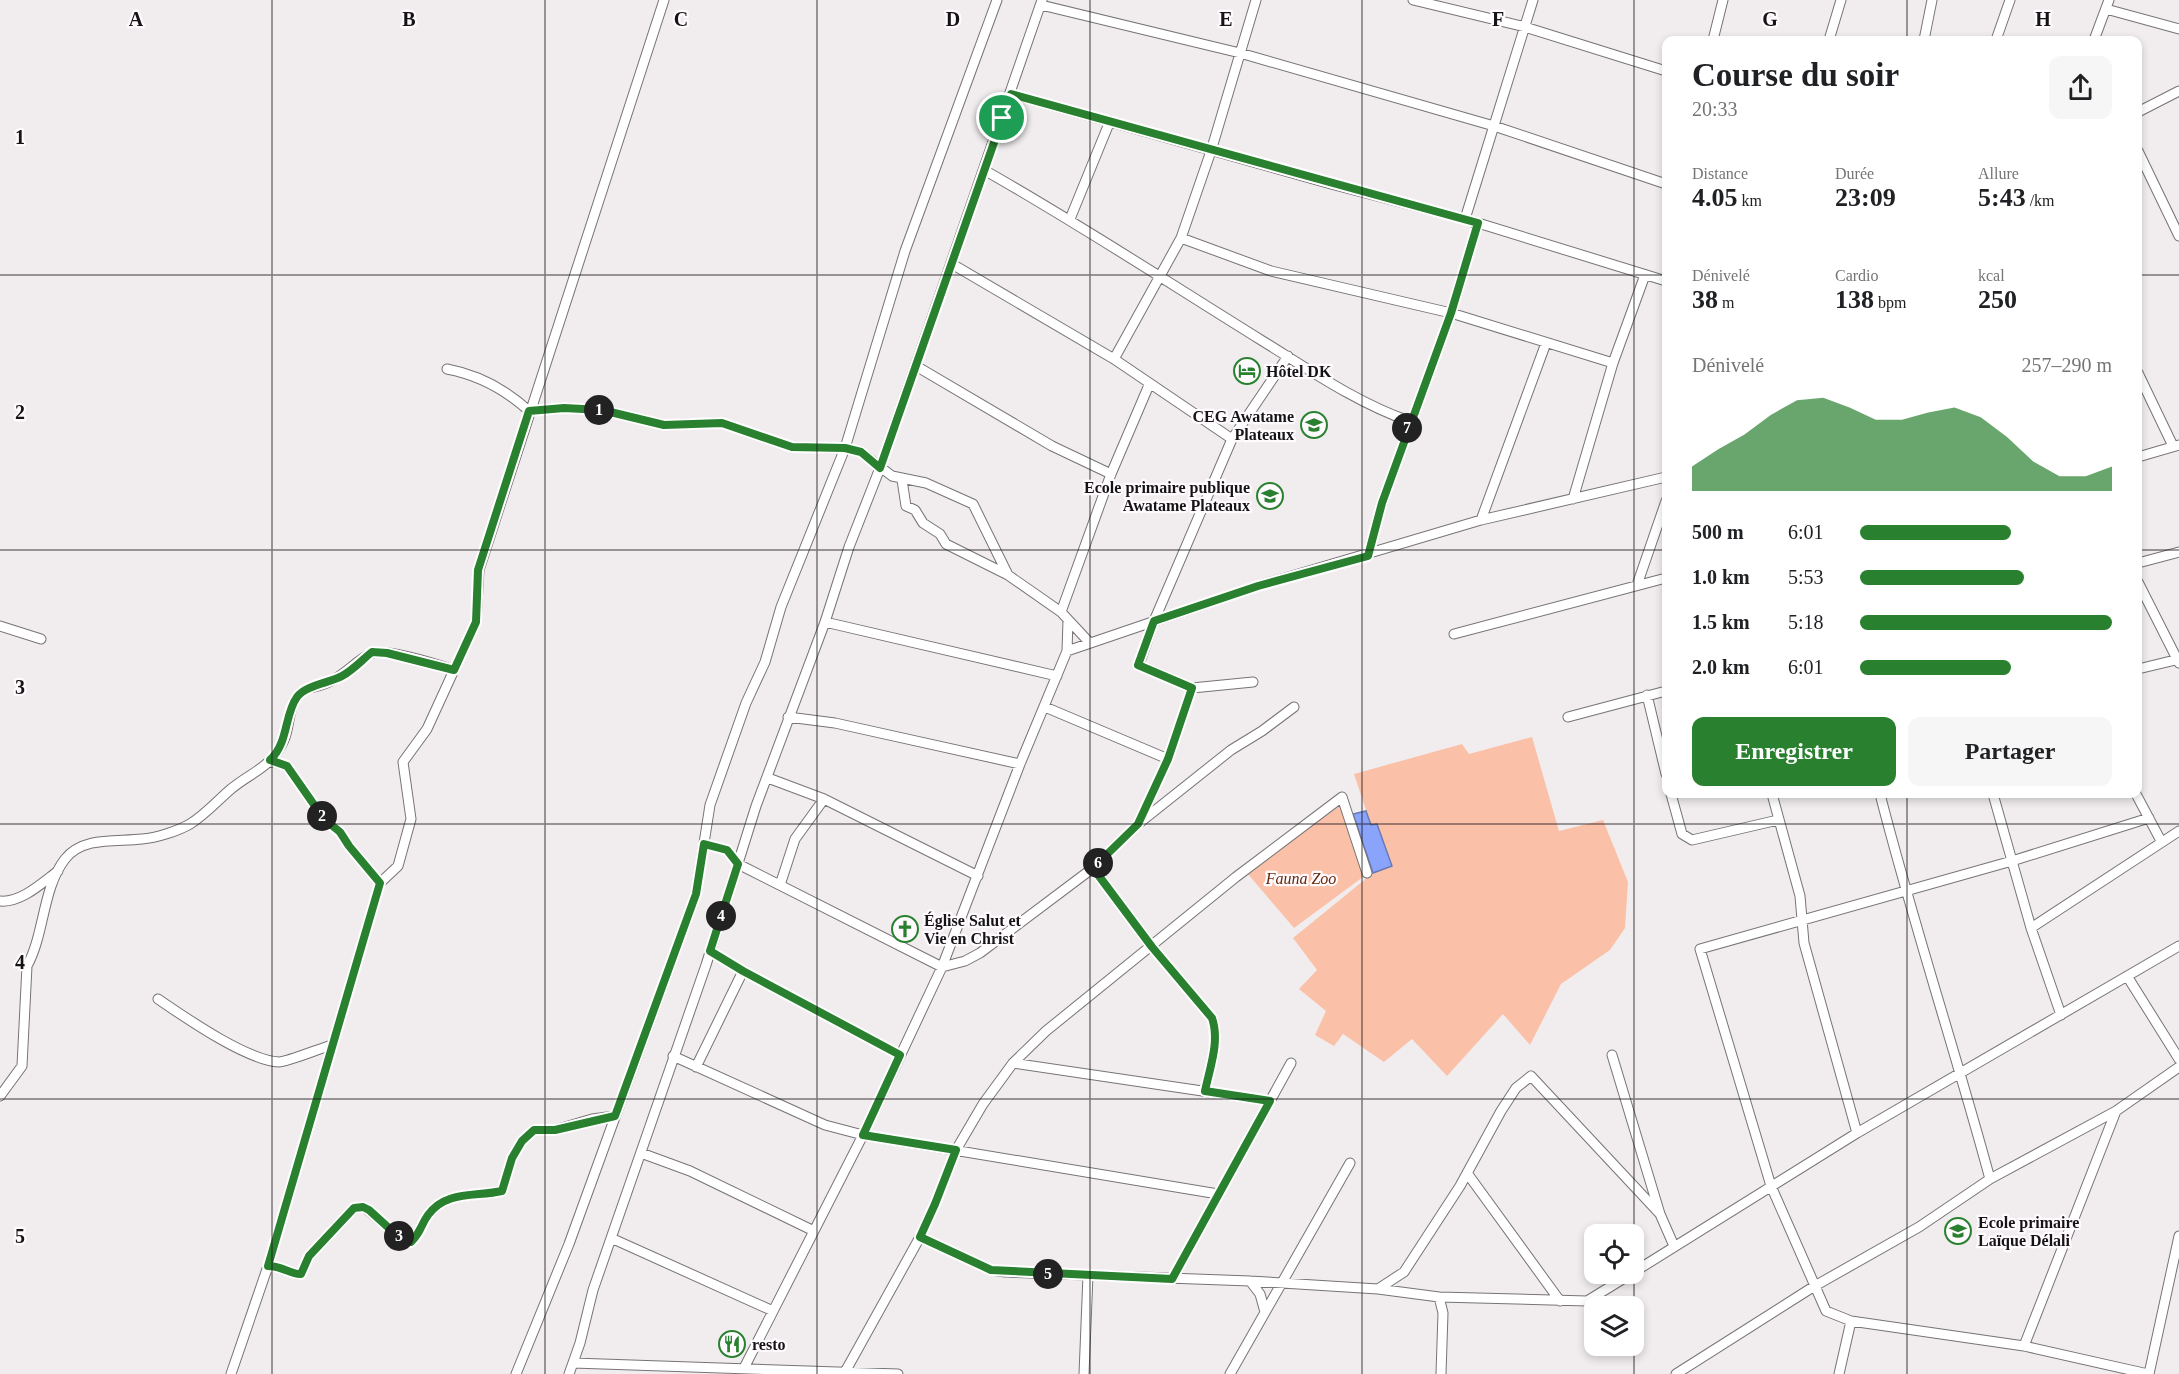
<!DOCTYPE html>
<html lang="fr">
<meta charset="utf-8">
<style>
body{margin:0;font-family:Georgia,serif;background:#f6f6f6;color:#202124;height:100vh;display:flex;flex-direction:column;font-size:22px;white-space:nowrap}
*{box-sizing:border-box;margin:0}
p{font-size:20px;color:#757577}
.icon{flex:none;width:33px;height:33px;fill:none;stroke:currentColor;stroke-width:2;stroke-linecap:round;stroke-linejoin:round}
.map{position:relative;flex:1;overflow:hidden}
.panel{position:absolute;left:1662px;top:36px;width:480px;height:762px;display:flex;flex-direction:column;background:#fff;border-radius:12px;box-shadow:0 3px 9px #0003}
.panel>*{flex:none}
.buttons{position:absolute;left:1584px;top:1224px;display:grid;gap:12px}
.buttons a{display:grid;place-items:center;width:60px;height:60px;border-radius:12px;background:#fff;box-shadow:0 3px 9px #0003;font-size:30px}
.pin{position:absolute;display:grid;place-items:center;width:51px;height:51px;color:#fff;margin:-26px;border:3px solid #fff;border-radius:50%;box-shadow:0 2px 6px #0007}
.km{position:absolute;width:30px;height:30px;margin:-15px;border-radius:50%;background:#222;color:#fff;font-size:16px;line-height:30px;text-align:center}
.round{display:grid;place-items:center;flex:none;width:63px;height:63px;border-radius:12px;background:#f6f6f6}
.overview{display:flex;align-items:center;justify-content:space-between;height:102px;padding:0 30px}
h1{font-size:33px;font-weight:700;line-height:45px}
.metrics{display:grid;grid-template-columns:repeat(3,1fr);gap:9px;height:102px;padding:6px 30px}
.metrics div{display:grid;align-content:center}
.metrics b{font-size:26px;font-weight:700}
.metrics small{font-size:16px;font-weight:400}
.metrics p{font-size:16px}
.chart{height:168px;padding:12px 30px}
.chart p{display:flex;justify-content:space-between}
.chart svg{width:100%;height:108px;margin-top:6px;fill:#298130;opacity:.7}
.button{display:flex;gap:12px;margin-top:auto;padding:12px 30px}
.button a{flex:1;height:69px;border-radius:12px;background:#298130;color:#fff;font-size:24px;font-weight:700;line-height:69px;text-align:center}
.button a+a{background:#f6f6f6;color:#202124}
ul{padding:0 30px;list-style:none;font-size:20px}
li{display:grid;grid-template-columns:96px 72px 1fr;align-items:center;height:45px}
li i{height:15px;border-radius:8px;background:#298130}
.map>svg:first-child{display:block}
</style>
<div class="map">
<svg width="2179" height="1374" viewBox="0 0 2179 1374">
<rect width="100%" height="100%" fill="#f1edef"/>
<path fill="#fac1a8" d="M1532 737 1559 831 1603 820 1628 882 1625 928 1610 950 1561 984 1530 1045 1503 1014 1447 1076 1412 1039 1384 1062 1343 1034 1334 1046 1315 1035 1326 1011 1299 989 1317 970 1293 938 1373 873 1391 865 1377 824 1371 825 1354 774 1462 744 1469 754Z
M1341 805 1363 877 1294 928 1247 873Z"/>
<path fill="#8aa4fb" stroke="#6779b6" stroke-width="1.5" d="M1366 811 1371 825 1377 824 1392 866 1373 873 1353 814Z"/>
<g fill="none" stroke-linecap="round" stroke-linejoin="round">
<defs>
<path id="minor" d="M1413 0 1525 27 1666 71
M1041 5 1240 53 1494 126 1666 184
M2106 9 2179 29
M1713 40 1723 0
M1829 40 1841 0
M1924 40 1932 0
M1996 40 2010 0
M2094 40 2109 0
M1011 94 1331 184 1465 219 1666 281
M2138 112 2179 91
M2138 151 2179 236
M984 170C1078 223 1169 283 1261 340 1308 369 1357 403 1409 421
M1070 219 1110 121
M1465 219 1533 0
M1181 238 1271 271 1451 313 1613 363
M952 264 1114 359 1232 439
M1114 359 1181 238 1211 151 1256 0
M916 366 1052 446 1111 474
M447 369C479 375 505 389 529 411L564 408 602 410 664 425 722 423 792 447 845 448 861 452 892 476 926 483 973 504 1008 575
M2138 373 2173 446
M2138 457 2179 445
M902 480 906 506 915 510 923 523 940 534 946 544 1008 575 1061 612 1089 642
M1573 499 1613 363 1645 275
M1481 520 1546 343
M1368 556 1382 503 1451 313 1478 223
M2138 563 2179 552
M2138 582 2179 663
M1637 585 1666 501
M1061 612 1111 474 1149 385
M825 622 1057 676
M0 626 41 639
M1454 634 1666 578
M1067 651 1258 586 1481 520 1666 477
M2138 669 2179 659
M1253 682 1192 688 1139 665 1154 621 1232 439 1288 356
M1647 695 1666 774
M1045 707 1168 759
M788 717 835 723 1020 764
M1568 717 1666 691
M270 761 287 766 324 819 340 832 349 846 380 883
M768 778 824 799 978 876
M1671 794 1682 834 1692 840 1778 820
M1772 794 1800 896 1804 943 1857 1133
M1880 794C1913 923 1955 1050 1990 1179
M1993 794 2031 928 2061 1015
M2136 794 2161 841
M1139 822 1168 759 1192 688
M704 844 727 850 738 864 942 967 965 961 980 953 1093 868 1138 824 1231 750 1262 731 1294 707
M1093 868 1152 947 1212 1018C1220 1040 1210 1067 1205 1091
M780 885 795 839 824 799
M0 901C21 903 42 883 58 871
M2031 928 2179 831
M710 951 743 971 900 1055
M2127 976 2179 1059
M158 999C186 1018 246 1060 279 1062 287 1062 321 1048 332 1045
M1612 1055 1660 1214 1674 1246
M673 1056 825 1125 863 1135 1218 1194
M1013 1063 1270 1101
M696 1067 743 971
M0 1096 22 1066 27 966C45 933 42 889 65 859 83 836 117 842 142 839 156 838 178 831 190 824 205 815 218 800 231 789 253 771 271 768 284 740 290 727 288 708 297 697 305 686 318 688 329 682 345 675 356 661 370 654 384 647 439 665 454 670
M641 1153 690 1171 814 1231
M1467 1173 1560 1301
M920 1237 991 1270 1005 1272 1250 1281 1378 1289 1439 1297 1587 1301 1631 1274
M611 1238 773 1311
M268 1266C282 1266 291 1275 301 1274L309 1256 354 1208 363 1207 369 1211 401 1238 410 1242C422 1231 420 1226 428 1215 446 1190 476 1197 502 1191L512 1158 522 1141 534 1130H555L592 1119 615 1116
M1634 1272 1857 1133 2179 946
M1172 1279 1291 1063
M1250 1281 1260 1294 1265 1312
M1378 1289 1404 1272 1460 1186 1501 1111 1516 1088 1531 1076 1660 1214
M1439 1297 1443 1313 1441 1374
M2024 1346 2116 1111
M573 1363 898 1374
M744 1368 863 1135 942 967 1020 764 1067 651 1068 620
M845 1372 920 1237 935 1204 956 1150 983 1104 1013 1063 1046 1031 1236 877 1342 797 1367 873
M231 1374 268 1266 380 883 398 866 411 819 403 762 427 729 476 622 479 570 664 0
M516 1374 569 1244 696 894 710 805 746 703 765 662 781 607 845 448 905 251 997 0
M569 1374 580 1343 593 1290 706 965 756 806 825 622 849 547 880 468 1042 0
M1084 1374 1088 1275
M1230 1374 1350 1163
M1676 1374 1813 1287 1919 1227 1990 1179 2116 1111 2179 1067
M1839 1374 1851 1321
M2148 1374 2024 1346 1851 1321 1826 1311 1771 1186 1700 949 2012 861 2149 818
M2149 1374 2179 1236"/>
</defs>
<use href="#minor" stroke="#777376" stroke-width="11"/>
<use href="#minor" stroke="#fff" stroke-width="9"/>
</g>
<g fill="none" stroke-linecap="round" stroke-linejoin="round">
<defs>
<path id="route" d="M1011 94 1478 223 1451 313 1382 503 1368 556 1258 586 1154 621 1138 665 1192 688 1168 759 1138 824 1093 868 1152 947 1212 1018C1220 1041 1210 1067 1205 1091L1270 1101 1172 1279 991 1270 920 1237 935 1204 956 1150 863 1135 900 1055 743 971 710 951 738 864 727 850 704 844 696 894 615 1116 555 1130H534L522 1141 512 1158 502 1191C476 1197 446 1190 428 1215 420 1226 422 1231 411 1242L401 1239 369 1210 363 1207 354 1208 309 1256 301 1274C291 1275 283 1266 268 1266L380 883 349 846 340 832 324 819 287 766 270 760C289 742 284 715 297 697 306 685 329 683 342 676 353 670 362 660 372 652L387 653 454 670 476 622 478 570 529 411 564 408 602 410 664 425 722 423 792 447 845 448 861 452 880 468Z"/>
</defs>
<use href="#route" stroke="#fff" stroke-width="12"/>
<use href="#route" stroke="#298130" stroke-width="8"/>
</g>
<path fill="none" stroke="#151415" stroke-width="1.5" stroke-opacity="0.55" d="M272 0V1374M545 0V1374M817 0V1374M1090 0V1374M1362 0V1374M1634 0V1374M1907 0V40M0 275H1666M2138 275H2179M0 550H1666M2138 550H2179M1907 794V1374M0 824H2179M0 1099H2179"/>
<defs>
<symbol id="hotel-ring" viewBox="-11 -11 22 22"><circle r="9.5" fill="#fefafd" stroke="#298130" stroke-width="1.5"/><path d="M-6-4.5h1.5V1H6V5H4.5V3h-9V5H-6ZM-4 0a1.8 1.8 0 1 1 3.6 0ZM.5 0V-2.5h3Q6-2.5 6 0Z" fill="#298130"/></symbol>
<symbol id="school-ring" viewBox="-11 -11 22 22"><circle r="9.5" fill="#fefafd" stroke="#298130" stroke-width="1.5"/><path d="M0-5L7-2L0 1L-7-2ZM-4 1L0 2.5L4 1V4Q0 6-4 4Z" fill="#298130"/></symbol>
<symbol id="church-ring" viewBox="-11 -11 22 22"><circle r="9.5" fill="#fefafd" stroke="#298130" stroke-width="1.5"/><path d="M-1.2-6h2.4v3.5h3.3v2.4h-3.3V6h-2.4V-.1h-3.3v-2.4h3.3Z" fill="#298130"/></symbol>
<symbol id="restaurant-ring" viewBox="-11 -11 22 22"><circle r="9.5" fill="#fefafd" stroke="#298130" stroke-width="1.5"/><path d="M-5-6h1v4h1v-4h1v4h1v-4h1v5L-1.5 .5V6h-2V.5L-5-1ZM5-6V6H3V1.5H1.5Q1.5-4 5-6Z" fill="#298130"/></symbol>
</defs>
<g fill-rule="evenodd">
<use href="#hotel-ring" x="1232" y="356" width="30" height="30"/>
<use href="#school-ring" x="1299" y="410" width="30" height="30"/>
<use href="#school-ring" x="1255" y="481" width="30" height="30"/>
<use href="#church-ring" x="890" y="914" width="30" height="30"/>
<use href="#school-ring" x="1943" y="1216" width="30" height="30"/>
<use href="#restaurant-ring" x="717" y="1329" width="30" height="30"/>
</g>
<g text-anchor="middle" stroke-width="4.5" stroke-linejoin="round" paint-order="stroke">
<g font-size="16" font-weight="bold" fill="#151415" stroke="#fefafd" text-anchor="start">
<text x="1266" y="377">Hôtel DK</text>
<text x="1294" y="422" text-anchor="end">CEG Awatame<tspan x="1294" dy="18">Plateaux</tspan></text>
<text x="1250" y="493" text-anchor="end">Ecole primaire publique<tspan x="1250" dy="18">Awatame Plateaux</tspan></text>
<text x="924" y="926">Église Salut et<tspan x="924" dy="18">Vie en Christ</tspan></text>
<text x="1978" y="1228">Ecole primaire<tspan x="1978" dy="18">Laïque Délali</tspan></text>
<text x="752" y="1350">resto</text>
</g>
<g font-size="16" font-style="italic" fill="#642808" stroke="#fefafd">
<text x="1301" y="884">Fauna Zoo</text>
</g>
</g>
<g font-size="20" text-anchor="middle" font-weight="bold" fill="#151415" stroke="#fefafd" stroke-width="4.5" stroke-linejoin="round" paint-order="stroke">
<text x="136" y="26">A</text>
<text x="409" y="26">B</text>
<text x="681" y="26">C</text>
<text x="953" y="26">D</text>
<text x="1226" y="26">E</text>
<text x="1498" y="26">F</text>
<text x="1770" y="26">G</text>
<text x="2043" y="26">H</text>
<text x="20" y="144">1</text>
<text x="20" y="419">2</text>
<text x="20" y="694">3</text>
<text x="20" y="969">4</text>
<text x="20" y="1243">5</text>
</g>
</svg>
<div class="buttons">
<a><svg class="icon" aria-label="locate" viewBox="0 0 24 24"><circle cx="12" cy="12" r="6"/><path d="M12 2v4M12 18v4M2 12h4M18 12h4"/></svg></a>
<a><svg class="icon" aria-label="layers" viewBox="0 0 24 24"><path d="M12 4l9 5-9 5-9-5zM3 14l9 5 9-5"/></svg></a>
</div>
<div class="pin" style="left:1002px;top:118px;background:#1e9e55"><svg class="icon" aria-label="arrive" viewBox="0 0 24 24"><path d="M6 21V4h12l-3 4 3 4H6"/></svg></div>
<b class="km" style="left:599px;top:410px">1</b>
<b class="km" style="left:322px;top:816px">2</b>
<b class="km" style="left:399px;top:1236px">3</b>
<b class="km" style="left:721px;top:916px">4</b>
<b class="km" style="left:1048px;top:1274px">5</b>
<b class="km" style="left:1098px;top:863px">6</b>
<b class="km" style="left:1407px;top:428px">7</b>
<section class="panel">
<div class="overview"><div><h1>Course du soir</h1><p>20:33</p></div><a class="round"><svg class="icon" aria-label="share" viewBox="0 0 24 24"><path d="M12 15V3M7 8l5-5 5 5M5 13v7h14v-7"/></svg></a></div>
<div class="metrics">
<div><p>Distance</p><b>4.05<small> km</small></b></div>
<div><p>Durée</p><b>23:09</b></div>
<div><p>Allure</p><b>5:43<small> /km</small></b></div>
</div>
<div class="metrics">
<div><p>Dénivelé</p><b>38<small> m</small></b></div>
<div><p>Cardio</p><b>138<small> bpm</small></b></div>
<div><p>kcal</p><b>250</b></div>
</div>
<div class="chart"><p><span>Dénivelé</span>257–290 m</p>
<svg viewBox="0 0 160 44" preserveAspectRatio="none"><path d="M0 44V34L10 27L20 21L30 13L40 7L50 6L60 10L70 15L80 15L90 12L100 10L110 14L120 22L130 32L140 38L150 38L160 34V44z"/></svg>
</div>
<ul>
<li><b>500 m</b>6:01<i style="width:60%"></i></li>
<li><b>1.0 km</b>5:53<i style="width:65%"></i></li>
<li><b>1.5 km</b>5:18<i style="width:100%"></i></li>
<li><b>2.0 km</b>6:01<i style="width:60%"></i></li>
</ul>
<div class="button"><a>Enregistrer</a><a>Partager</a></div>
</section>
</div>
